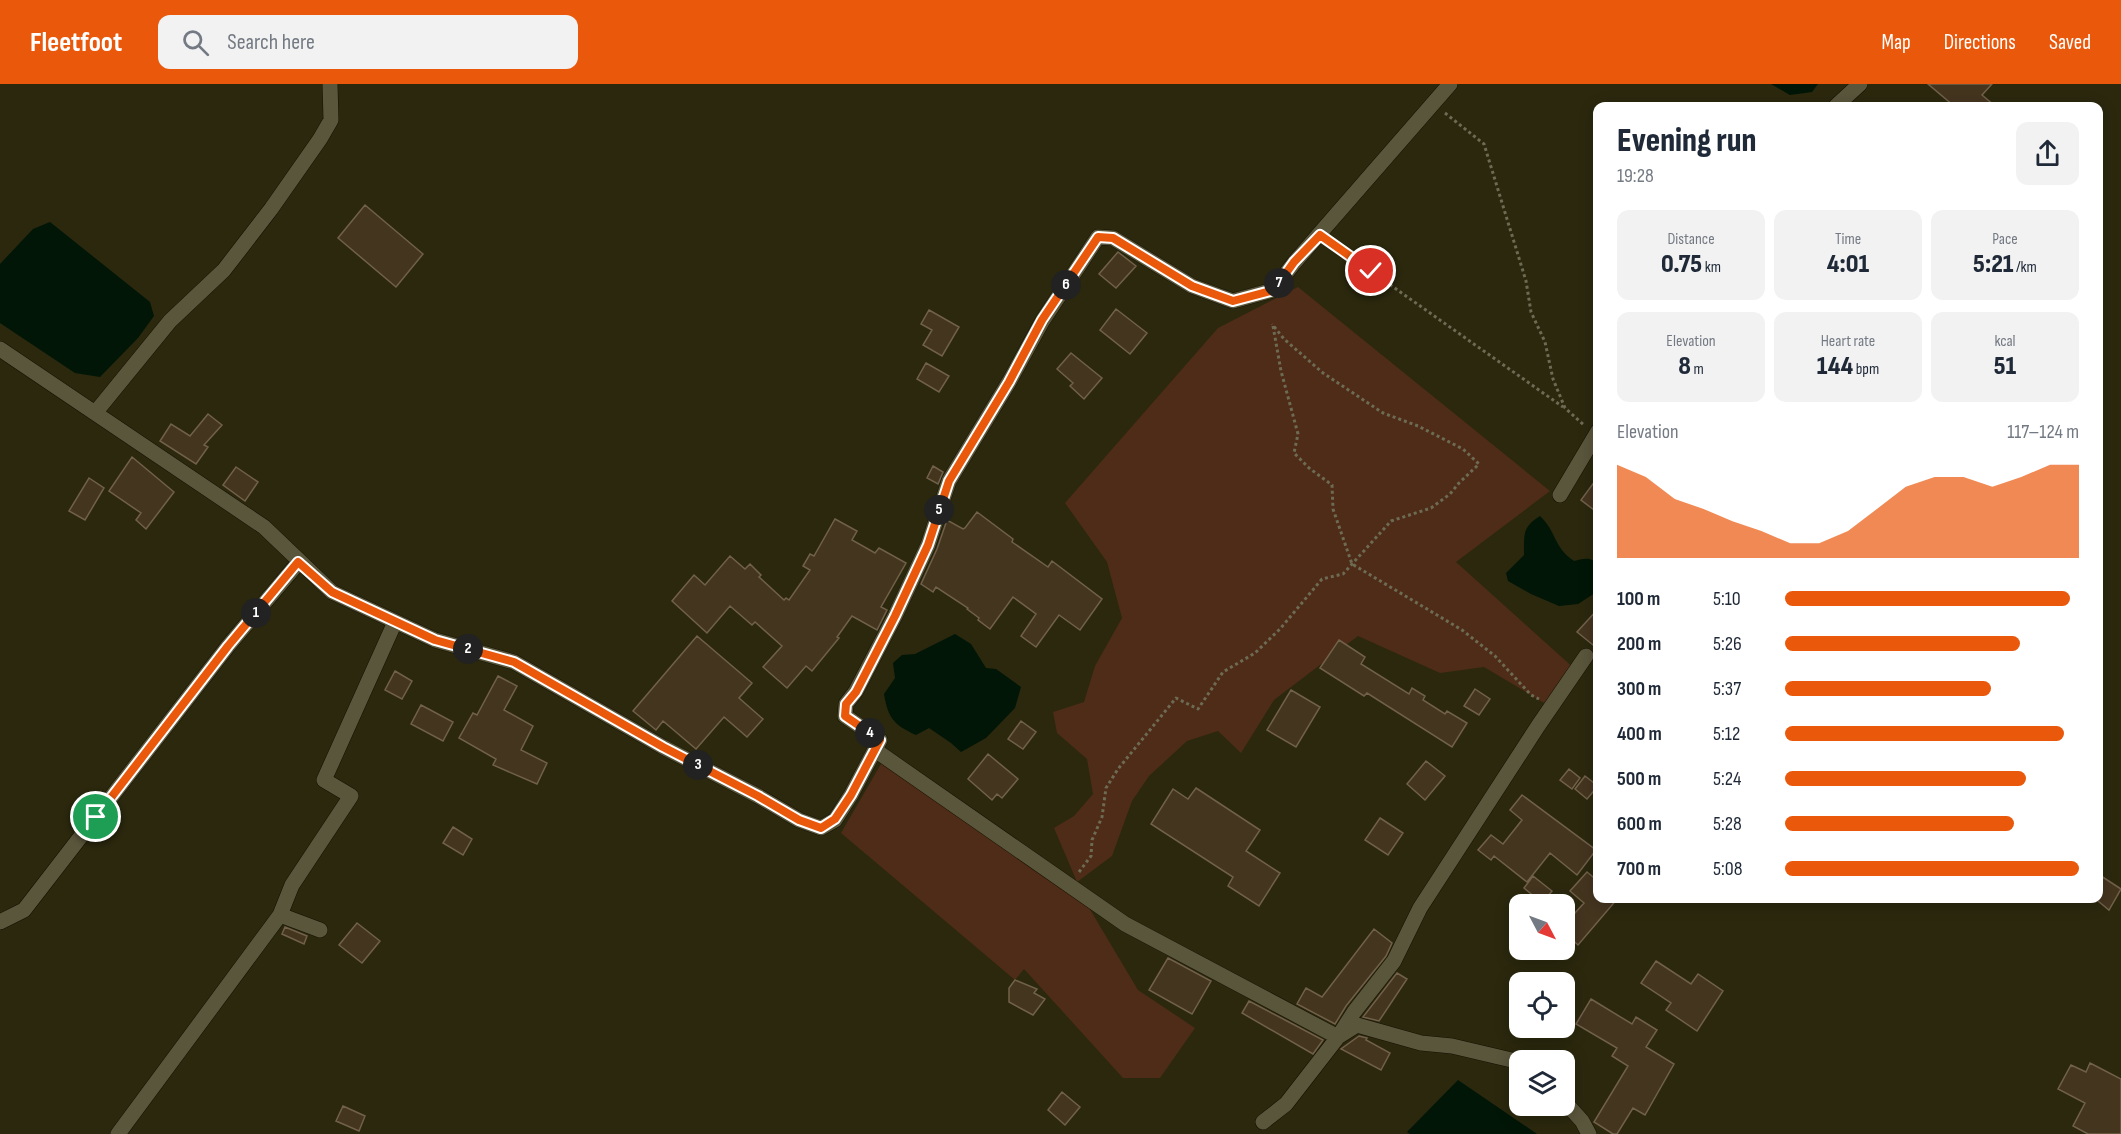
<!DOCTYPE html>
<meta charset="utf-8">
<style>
body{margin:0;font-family:"Sofia Sans Condensed",sans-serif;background:#f2f2f3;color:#1f2937;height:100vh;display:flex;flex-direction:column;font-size:22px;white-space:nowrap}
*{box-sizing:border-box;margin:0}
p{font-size:20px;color:#747a83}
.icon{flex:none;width:33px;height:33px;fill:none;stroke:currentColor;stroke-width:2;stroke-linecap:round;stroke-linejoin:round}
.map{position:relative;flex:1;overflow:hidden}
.sheet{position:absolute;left:1593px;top:18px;width:510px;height:801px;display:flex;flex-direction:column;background:#fff;border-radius:12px;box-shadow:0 3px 15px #0003}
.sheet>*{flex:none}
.needle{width:39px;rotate:131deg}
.controls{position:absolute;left:1509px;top:810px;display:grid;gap:12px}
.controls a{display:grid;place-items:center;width:66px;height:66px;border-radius:12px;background:#fff;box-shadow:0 3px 15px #0003;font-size:30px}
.pin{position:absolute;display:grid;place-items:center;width:51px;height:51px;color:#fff;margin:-26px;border:3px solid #fff;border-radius:50%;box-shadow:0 2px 6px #0007}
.km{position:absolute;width:30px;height:30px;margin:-15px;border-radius:50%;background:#222;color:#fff;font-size:16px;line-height:30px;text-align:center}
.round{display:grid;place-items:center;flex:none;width:63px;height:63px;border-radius:12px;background:#f2f2f3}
.overview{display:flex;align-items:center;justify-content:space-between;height:102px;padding:0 24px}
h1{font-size:33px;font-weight:800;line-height:45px}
.metrics{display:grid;grid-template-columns:repeat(3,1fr);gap:9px;height:102px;padding:6px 24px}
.metrics div{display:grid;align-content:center;border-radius:12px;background:#f2f2f3;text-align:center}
.metrics b{font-size:26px;font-weight:800}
.metrics small{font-size:16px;font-weight:400}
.metrics p{font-size:16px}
.chart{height:168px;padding:12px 24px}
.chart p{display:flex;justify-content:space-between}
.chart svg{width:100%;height:108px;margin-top:6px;fill:#ea580c;opacity:.7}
ul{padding:0 24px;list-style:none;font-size:20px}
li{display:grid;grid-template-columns:96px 72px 1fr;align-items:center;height:45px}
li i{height:15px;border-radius:8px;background:#ea580c}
header{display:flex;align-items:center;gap:36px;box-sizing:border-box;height:84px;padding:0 30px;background:#ea580c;color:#fff}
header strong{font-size:28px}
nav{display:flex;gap:33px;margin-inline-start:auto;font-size:21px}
.search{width:420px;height:54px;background:#f2f2f3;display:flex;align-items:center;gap:15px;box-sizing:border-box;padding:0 21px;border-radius:12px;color:#747a83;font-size:22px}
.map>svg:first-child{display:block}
</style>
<header>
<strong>Fleetfoot</strong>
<div class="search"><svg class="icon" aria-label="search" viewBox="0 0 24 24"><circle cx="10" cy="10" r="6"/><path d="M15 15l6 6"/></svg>Search here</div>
<nav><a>Map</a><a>Directions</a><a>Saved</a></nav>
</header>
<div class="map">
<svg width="2121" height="1050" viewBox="0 0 2121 1050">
<rect width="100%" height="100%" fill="#2b280e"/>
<path fill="#4e2c18" d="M1298 203 1550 407 1456 478 1576 586 1551 623 1484 583 1440 589 1358 552 1274 616 1241 669 1218 647 1187 657 1149 692 1132 717 1112 772 1077 798 1054 744 1074 732 1093 710 1087 675 1057 649 1053 628 1084 618 1095 582 1122 534 1107 478 1065 419 1218 244Z
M885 673 1079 807 1138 906 1195 944 1160 994H1123L1024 885 1015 896 841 749Z"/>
<path fill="#011607" d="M1771 0H1818L1812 8 1790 11Z
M50 138 150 218 154 232 138 254 100 293 75 289 0 239V180L33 145Z
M1540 432C1557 448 1553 463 1574 477 1582 475 1591 472 1597 480L1595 509 1578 520 1559 522 1531 510 1508 497 1506 489 1524 471C1524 451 1522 443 1540 432Z
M955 550 971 560 986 584 996 585 1021 603 1015 624 986 654 961 668 951 659 929 644 916 651C894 641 888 634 884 610L895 594 893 579 902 571 915 570Z
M1458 996 1537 1050H1410L1407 1048Z"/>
<path fill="#44351f" stroke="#72614a" stroke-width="1.5" d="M1928 0H1992L1982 11 1995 22H1954Z
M365 121 423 170 396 203 338 154Z
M1118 168 1136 182 1116 204 1099 190Z
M1116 225 1147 249 1130 270 1100 246Z
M929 226 959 243 942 272 923 261 932 246 921 240Z
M1071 269 1102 294 1084 315 1070 302 1073 299 1057 285Z
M926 279 949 292 939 308 917 295Z
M208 330 222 341 204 361 208 363 196 380 160 357 171 340 190 352Z
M132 373 174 408 146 445 136 436 141 429 109 407Z
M933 382 943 388 938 400 927 394Z
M236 383 258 398 245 417 223 401Z
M1598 393V429L1581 416Z
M89 394 104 404 85 436 69 427Z
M977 428 1013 455 1012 458 1048 483 1052 477 1102 515 1080 546 1059 531 1036 563 1021 552 1036 530 1013 513 990 545 978 536 979 534 967 525 968 524 936 503 933 508 921 500 937 465 947 436 963 445 965 444Z
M835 435 857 447 852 456 875 469 879 464 906 479 881 523 887 526 877 546 852 532 837 553 839 554 812 587 806 582 787 604 763 583 782 562 755 538 752 541 730 522 707 549 672 517 694 491 705 501 730 472 745 485 750 480 761 491 759 493 784 516 786 514 789 516 810 486 803 482 810 470 814 472Z
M1598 525V565L1577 548Z
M697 552 752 599 739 614 763 635 747 653 724 633 696 665 663 637 656 646 633 627Z
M1339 556 1365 573 1361 580 1409 610 1412 604 1425 612 1423 616 1445 630 1447 627 1467 639 1452 663 1367 609 1364 612 1320 584Z
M395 587 412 597 402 615 385 606Z
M498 592 517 602 504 626 533 642 521 666 547 679 537 700 493 681 496 675 459 654 473 629 477 631Z
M1475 605 1490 615 1479 631 1464 622Z
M1291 606 1320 623 1296 663 1267 646Z
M421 621 453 638 443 657 411 640Z
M1021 637 1036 648 1023 665 1008 655Z
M988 670 1018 695 1002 714 997 710 992 716 968 695Z
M1426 677 1445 692 1425 716 1407 700Z
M1569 685 1580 694 1572 705 1560 696Z
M1585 692 1598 702 1587 715 1575 705Z
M1196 704 1260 746 1246 767 1280 789 1259 822 1228 802 1233 793 1151 740 1173 705 1188 715Z
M1522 711 1596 766 1577 791 1550 769 1527 798 1494 772 1491 776 1478 766 1491 751 1503 760 1522 736 1510 726Z
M1380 734 1403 749 1388 771 1365 756Z
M453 743 472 755 463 771 443 759Z
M1587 788 1598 797V814H1618L1578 861 1564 848V841L1584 819 1570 807Z
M2098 790 2121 805 2109 826 2098 817Z
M1533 792 1552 807 1542 819 1524 804Z
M357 839 380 857 362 879 339 861Z
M285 843 307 852 304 860 282 850Z
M1374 845 1392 859 1386 872 1346 922 1335 940 1297 920 1306 904 1322 913Z
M1168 874 1211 897 1192 930 1149 906Z
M1656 877 1691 900 1698 890 1723 907 1697 947 1666 926 1671 919 1641 899Z
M1397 889 1407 895 1379 937 1363 933Z
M1015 896 1037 905 1034 909 1045 915 1033 931 1009 918V904Z
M1591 915 1632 940 1636 933 1657 946 1646 963 1674 980 1645 1031 1633 1024 1617 1050H1613L1594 1038 1628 982 1612 972 1617 964 1576 940Z
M1249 917 1287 937 1323 956 1313 970 1242 929Z
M1359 952 1367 954 1366 956 1390 969 1381 986 1341 965Z
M2090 979 2121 995V1050H2088L2073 1042 2085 1019 2058 1005 2071 981 2086 988Z
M1062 1008 1080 1023 1065 1041 1048 1026Z
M343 1022 365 1032 359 1047 336 1037Z"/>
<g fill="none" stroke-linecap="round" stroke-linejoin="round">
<defs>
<path id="street" d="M1836 22 1860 0
M0 265 264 443 332 508 435 556 514 578 663 663 758 712 799 736 821 744 835 736 851 711 880 656 845 632 846 620 856 607 895 532 928 461 949 397 1009 298 1043 236 1098 153 1113 154 1192 202 1233 217 1273 206 1294 179 1450 0
M95 329 170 237 224 186 271 125 320 55 331 36 330 0
M1560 411 1598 347
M875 666 1125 840 1338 953 1357 941 1421 959 1452 962 1520 978
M280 831 292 801 351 712 324 696 395 538
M0 838 24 826 228 562 299 478
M1564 1017 1582 1037 1589 1050
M1263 1038 1286 1020 1338 953 1354 928 1394 877 1420 824 1538 642 1586 572
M118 1050 280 831 320 846"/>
</defs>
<use href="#street" stroke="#141000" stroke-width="16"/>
<path stroke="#6e6b55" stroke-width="3" stroke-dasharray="3 3" stroke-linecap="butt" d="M1445 29 1484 60 1526 197 1531 228 1545 258 1553 295 1565 324 1585 342
M1331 159 1563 323
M1273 242 1281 287 1298 350 1294 369 1309 384 1332 401 1333 425 1352 480 1462 546 1495 572 1531 611 1539 615
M1079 788 1091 772 1092 756 1102 733 1106 704 1118 685 1176 614 1198 625 1223 588 1255 569 1280 545 1322 495 1343 490 1391 437 1431 424 1450 410 1459 399 1479 380 1463 365 1418 342 1383 329 1323 289 1284 255 1272 240"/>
<use href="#street" stroke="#5a563c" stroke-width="15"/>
</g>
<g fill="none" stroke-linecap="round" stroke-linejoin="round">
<defs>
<path id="route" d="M96 733 228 562 298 478 332 508 435 556 514 578 663 663 758 712 799 736 821 744 835 735 851 711 880 656 845 632 846 620 856 608 895 532 928 461 949 397 1009 298 1042 236 1098 153 1113 154 1192 202 1233 217 1274 206 1294 178 1320 151 1371 187"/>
</defs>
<use href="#route" stroke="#fff" stroke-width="12"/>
<use href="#route" stroke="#ea580c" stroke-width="8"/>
</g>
</svg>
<div class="controls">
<a><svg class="needle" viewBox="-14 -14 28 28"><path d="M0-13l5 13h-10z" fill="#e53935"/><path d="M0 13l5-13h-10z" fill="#747a83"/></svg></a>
<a><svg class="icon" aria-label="locate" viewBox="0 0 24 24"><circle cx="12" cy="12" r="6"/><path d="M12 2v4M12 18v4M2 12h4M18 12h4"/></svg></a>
<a><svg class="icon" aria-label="layers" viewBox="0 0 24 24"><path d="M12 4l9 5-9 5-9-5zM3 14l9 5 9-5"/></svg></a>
</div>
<div class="pin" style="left:96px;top:733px;background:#1e9e55"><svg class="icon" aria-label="arrive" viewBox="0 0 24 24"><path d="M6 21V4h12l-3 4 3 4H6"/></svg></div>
<div class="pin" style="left:1371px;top:187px;background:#d93025"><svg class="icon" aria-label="check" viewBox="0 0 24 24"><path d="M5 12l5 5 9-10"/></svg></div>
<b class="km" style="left:256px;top:529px">1</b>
<b class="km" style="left:468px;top:565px">2</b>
<b class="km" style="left:698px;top:681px">3</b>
<b class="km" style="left:870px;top:649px">4</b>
<b class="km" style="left:939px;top:426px">5</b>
<b class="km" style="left:1066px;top:201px">6</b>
<b class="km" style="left:1279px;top:199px">7</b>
<section class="sheet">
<div class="overview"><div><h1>Evening run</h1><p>19:28</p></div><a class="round"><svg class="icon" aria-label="share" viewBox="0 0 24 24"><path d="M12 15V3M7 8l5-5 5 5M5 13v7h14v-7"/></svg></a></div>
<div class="metrics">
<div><p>Distance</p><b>0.75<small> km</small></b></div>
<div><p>Time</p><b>4:01</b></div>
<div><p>Pace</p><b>5:21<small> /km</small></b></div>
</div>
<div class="metrics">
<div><p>Elevation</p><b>8<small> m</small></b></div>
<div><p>Heart rate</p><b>144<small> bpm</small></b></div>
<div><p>kcal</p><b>51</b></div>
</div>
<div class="chart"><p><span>Elevation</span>117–124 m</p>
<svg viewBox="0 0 160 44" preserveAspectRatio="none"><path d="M0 44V6L10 11L20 20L30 24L40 29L50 33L60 38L70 38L80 33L90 24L100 15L110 11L120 11L130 15L140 11L150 6L160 6V44z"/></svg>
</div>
<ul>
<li><b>100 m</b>5:10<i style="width:97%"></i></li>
<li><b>200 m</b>5:26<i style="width:80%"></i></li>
<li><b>300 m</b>5:37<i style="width:70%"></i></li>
<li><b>400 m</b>5:12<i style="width:95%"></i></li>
<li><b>500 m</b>5:24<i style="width:82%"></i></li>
<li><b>600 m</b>5:28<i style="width:78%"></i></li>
<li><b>700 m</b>5:08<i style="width:100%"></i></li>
</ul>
</section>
</div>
